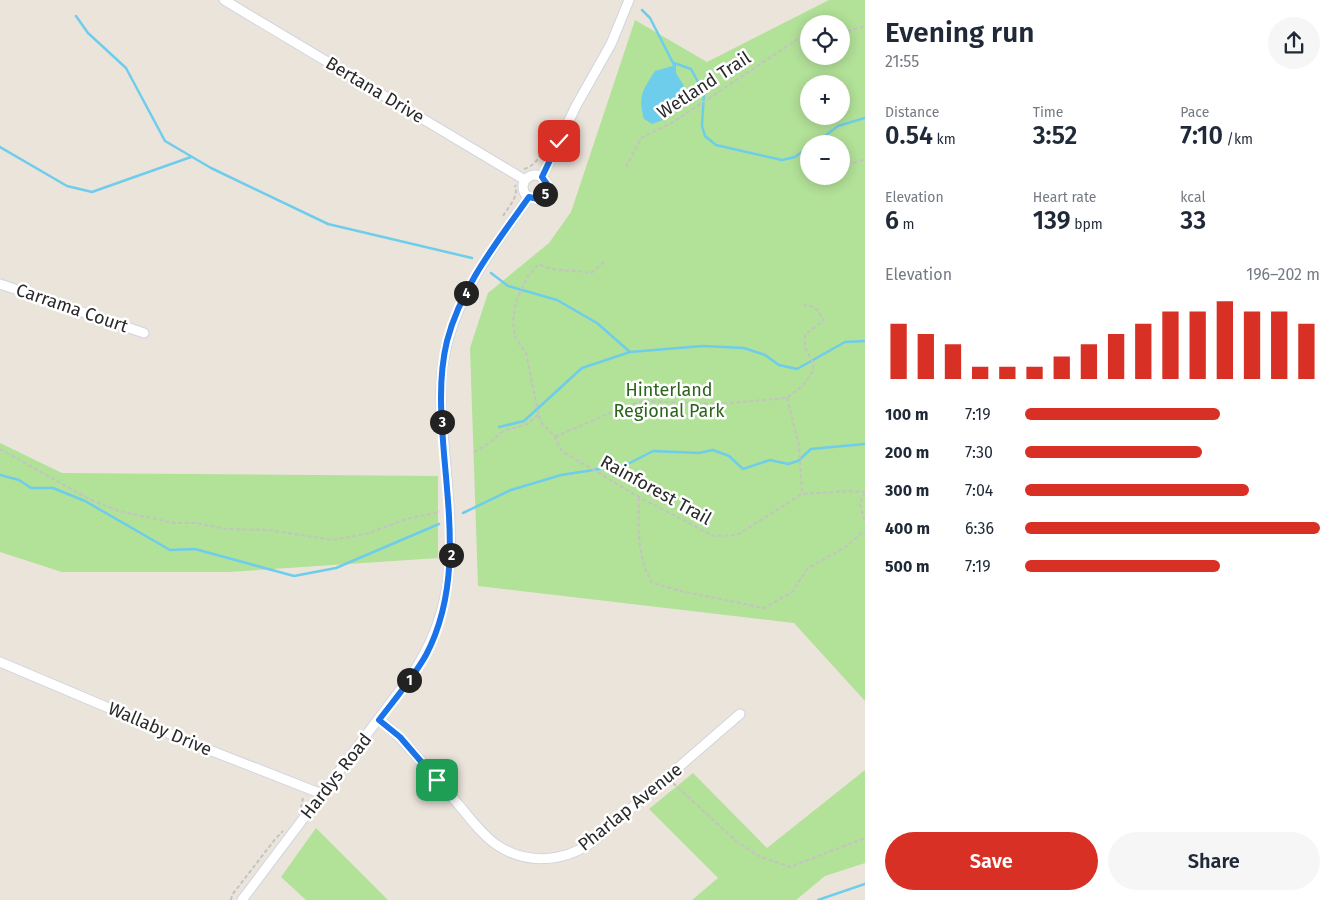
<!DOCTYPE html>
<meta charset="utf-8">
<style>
body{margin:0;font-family:"Fira Sans",sans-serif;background:#f6f6f7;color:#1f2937;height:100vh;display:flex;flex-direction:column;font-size:19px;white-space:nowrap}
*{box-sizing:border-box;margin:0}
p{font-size:16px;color:#747a83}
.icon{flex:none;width:28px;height:28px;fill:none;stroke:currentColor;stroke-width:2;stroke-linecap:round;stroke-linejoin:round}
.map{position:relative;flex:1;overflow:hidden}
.drawer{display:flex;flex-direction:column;background:#fff;width:475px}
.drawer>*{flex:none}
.controls{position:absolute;left:800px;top:15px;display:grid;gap:10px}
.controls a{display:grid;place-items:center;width:50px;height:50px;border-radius:50%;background:#fff;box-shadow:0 2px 12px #0003;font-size:25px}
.pin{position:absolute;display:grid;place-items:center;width:42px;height:42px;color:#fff;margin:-21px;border-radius:10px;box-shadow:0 2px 8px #0006}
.km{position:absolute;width:25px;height:25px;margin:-12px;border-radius:50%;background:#222;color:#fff;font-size:14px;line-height:25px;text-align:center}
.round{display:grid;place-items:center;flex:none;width:52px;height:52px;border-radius:26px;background:#f6f6f7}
.summary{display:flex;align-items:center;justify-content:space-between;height:85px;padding:0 20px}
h1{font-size:28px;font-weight:600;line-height:38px}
.figures{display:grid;grid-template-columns:repeat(3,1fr);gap:8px;height:85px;padding:5px 20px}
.figures div{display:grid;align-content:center}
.figures b{font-size:25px;font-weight:600}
.figures small{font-size:14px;font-weight:400}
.figures p{font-size:14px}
.chart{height:140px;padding:10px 20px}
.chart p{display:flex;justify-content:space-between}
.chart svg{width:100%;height:90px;margin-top:5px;stroke:#d93025;stroke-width:6}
.action{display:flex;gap:10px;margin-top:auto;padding:10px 20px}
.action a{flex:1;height:58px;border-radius:30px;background:#d93025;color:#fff;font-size:20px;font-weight:600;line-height:58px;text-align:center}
.action a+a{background:#f6f6f7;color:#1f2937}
ul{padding:0 20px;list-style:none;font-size:16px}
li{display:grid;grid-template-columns:80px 60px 1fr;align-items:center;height:38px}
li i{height:12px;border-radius:6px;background:#d93025}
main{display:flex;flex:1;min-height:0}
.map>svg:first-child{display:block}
</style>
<main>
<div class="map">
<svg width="865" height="900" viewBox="0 0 865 900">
<rect width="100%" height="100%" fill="#ebe4db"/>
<path fill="#b2e198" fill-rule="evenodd" d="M829 0H865V701L794 623 478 586 470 348 488 293 549 243 571 212 635 20 707 62ZM809 24H841V56H809ZM809 84H841V116H809ZM809 144H841V176H809Z
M0 443 62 473 438 476V558L228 572H62L0 552Z
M865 770V863L825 876 796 900H692L718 878 649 809 693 773 767 848Z
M316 828 388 900H306L281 877Z"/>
<path fill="#6fcdec" d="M676 65V73L687 91C678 112 673 117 652 124L644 119C638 96 642 91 655 71Z"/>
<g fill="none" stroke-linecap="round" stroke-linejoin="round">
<path stroke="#6fcdec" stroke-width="2.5" d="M642 10 650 18 674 65
M76 16 88 33 126 68 165 141 211 168 328 224 472 258
M674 63 691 69 704 93 702 126 705 136 716 145 782 160 795 157 809 147
M814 144 838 126 865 118
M0 147 67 186 92 192 191 157
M491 273 508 286 557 300 597 323 630 352
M499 427 524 421 582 368 630 352 703 346 744 348 765 355 779 365 797 369 845 342 865 341
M0 475 19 480 31 488H53L85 501 170 550 195 549 294 576 336 568 439 524
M463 513 511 490 561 475 626 465 653 451 699 453 713 450 729 456 743 469 770 460 788 464 798 461 811 449 865 444
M818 900 865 884"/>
<defs>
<path id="street" d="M224 0 525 180
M523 187a12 12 0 1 1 24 0a12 12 0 1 1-24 0Z
M542 177 576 106 611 44 629 0
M0 284 144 333
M0 662 194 744 322 794
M379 719C409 744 432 775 458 804 470 818 482 835 497 845 526 865 563 862 591 843L740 714
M242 900 410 677C463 601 451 530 444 443 441 417 439 390 443 364 453 300 492 248 529 197"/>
</defs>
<use href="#street" stroke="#d0d4e2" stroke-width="11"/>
<path stroke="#c3c3c3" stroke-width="2" stroke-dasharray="4 2.5" stroke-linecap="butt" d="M841 33 865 26
M626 167 641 138 673 122 804 35H809
M841 167 865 159
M524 169C538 166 545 146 552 135
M811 180 816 176
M503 216C509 206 519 197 515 185
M604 262 591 273C572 269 556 273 539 264L528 276 516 301 513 321 515 337 526 353 540 421 555 437 562 451 639 497 714 536 737 535 802 494 849 491 865 492
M787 398 799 446 802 494
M555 437 621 408 643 401 717 404 787 398 803 385 811 375 814 364 805 348V335L824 320 815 307 804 305
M0 449 91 500 119 511 174 523H195L226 529 269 530 332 540 369 533 406 519 440 512
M474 452 491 442 503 431 527 424 539 414
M865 492 860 504 865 522
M639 497C638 526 637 557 652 583L681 591 764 608 792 592 808 568 847 546 865 530
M673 783 736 841 761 857 790 867 865 838
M301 808 303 798
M231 900 232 895 276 838 283 831"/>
<use href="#street" stroke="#fff" stroke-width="9"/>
</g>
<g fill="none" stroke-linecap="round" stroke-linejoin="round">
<defs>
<path id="route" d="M437 780 400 737 379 720C395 699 413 678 426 655 459 592 450 523 444 454 441 417 438 378 447 341 461 287 497 242 529 197L538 199 546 193 547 184 542 177 559 141"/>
</defs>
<use href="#route" stroke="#fff" stroke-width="10"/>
<use href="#route" stroke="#1a73e8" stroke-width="6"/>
</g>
<g text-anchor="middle" stroke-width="5" stroke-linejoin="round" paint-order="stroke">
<g font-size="18" fill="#292929" stroke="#fff">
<text transform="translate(704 85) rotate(-33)" y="6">Wetland Trail</text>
<text transform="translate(375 90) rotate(31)" y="6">Bertana Drive</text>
<text transform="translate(72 308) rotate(19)" y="6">Carrama Court</text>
<text transform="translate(656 490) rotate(29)" y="6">Rainforest Trail</text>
<text transform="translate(160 729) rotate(23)" y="6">Wallaby Drive</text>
<text transform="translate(336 776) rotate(-52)" y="6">Hardys Road</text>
<text transform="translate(630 807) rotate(-39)" y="6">Pharlap Avenue</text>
</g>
<g font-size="18" fill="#2c641b" stroke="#fff">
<text x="669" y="396">Hinterland<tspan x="669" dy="21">Regional Park</tspan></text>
</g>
</g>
</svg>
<div class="controls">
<a><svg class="icon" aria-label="locate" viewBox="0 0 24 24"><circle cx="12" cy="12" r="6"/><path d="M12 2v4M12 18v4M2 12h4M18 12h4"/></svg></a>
<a>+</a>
<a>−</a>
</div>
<div class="pin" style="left:437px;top:780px;background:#1e9e55"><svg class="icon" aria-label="arrive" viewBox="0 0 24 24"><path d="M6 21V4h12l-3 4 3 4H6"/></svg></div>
<div class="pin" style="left:559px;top:141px;background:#d93025"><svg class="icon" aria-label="check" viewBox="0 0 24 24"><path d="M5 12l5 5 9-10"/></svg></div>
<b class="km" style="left:409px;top:680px">1</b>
<b class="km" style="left:451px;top:555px">2</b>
<b class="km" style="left:442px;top:422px">3</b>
<b class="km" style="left:466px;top:293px">4</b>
<b class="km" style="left:545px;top:194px">5</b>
</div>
<section class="drawer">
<div class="summary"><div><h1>Evening run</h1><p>21:55</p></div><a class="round"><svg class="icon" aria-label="share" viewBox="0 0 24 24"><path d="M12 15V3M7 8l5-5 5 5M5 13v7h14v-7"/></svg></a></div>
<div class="figures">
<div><p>Distance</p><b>0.54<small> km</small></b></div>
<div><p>Time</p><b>3:52</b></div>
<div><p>Pace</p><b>7:10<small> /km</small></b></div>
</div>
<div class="figures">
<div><p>Elevation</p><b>6<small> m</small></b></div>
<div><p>Heart rate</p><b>139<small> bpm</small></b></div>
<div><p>kcal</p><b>33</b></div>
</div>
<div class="chart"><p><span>Elevation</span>196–202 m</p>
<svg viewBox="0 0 160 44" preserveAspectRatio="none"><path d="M5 44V17M15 44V22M25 44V27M35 44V38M45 44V38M55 44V38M65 44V33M75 44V27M85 44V22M95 44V17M105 44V11M115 44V11M125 44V6M135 44V11M145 44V11M155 44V17"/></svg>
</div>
<ul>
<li><b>100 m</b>7:19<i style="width:66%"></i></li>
<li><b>200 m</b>7:30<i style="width:60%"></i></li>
<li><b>300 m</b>7:04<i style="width:76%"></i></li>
<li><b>400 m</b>6:36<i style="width:100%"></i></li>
<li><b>500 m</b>7:19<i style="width:66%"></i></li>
</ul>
<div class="action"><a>Save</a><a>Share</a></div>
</section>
</main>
